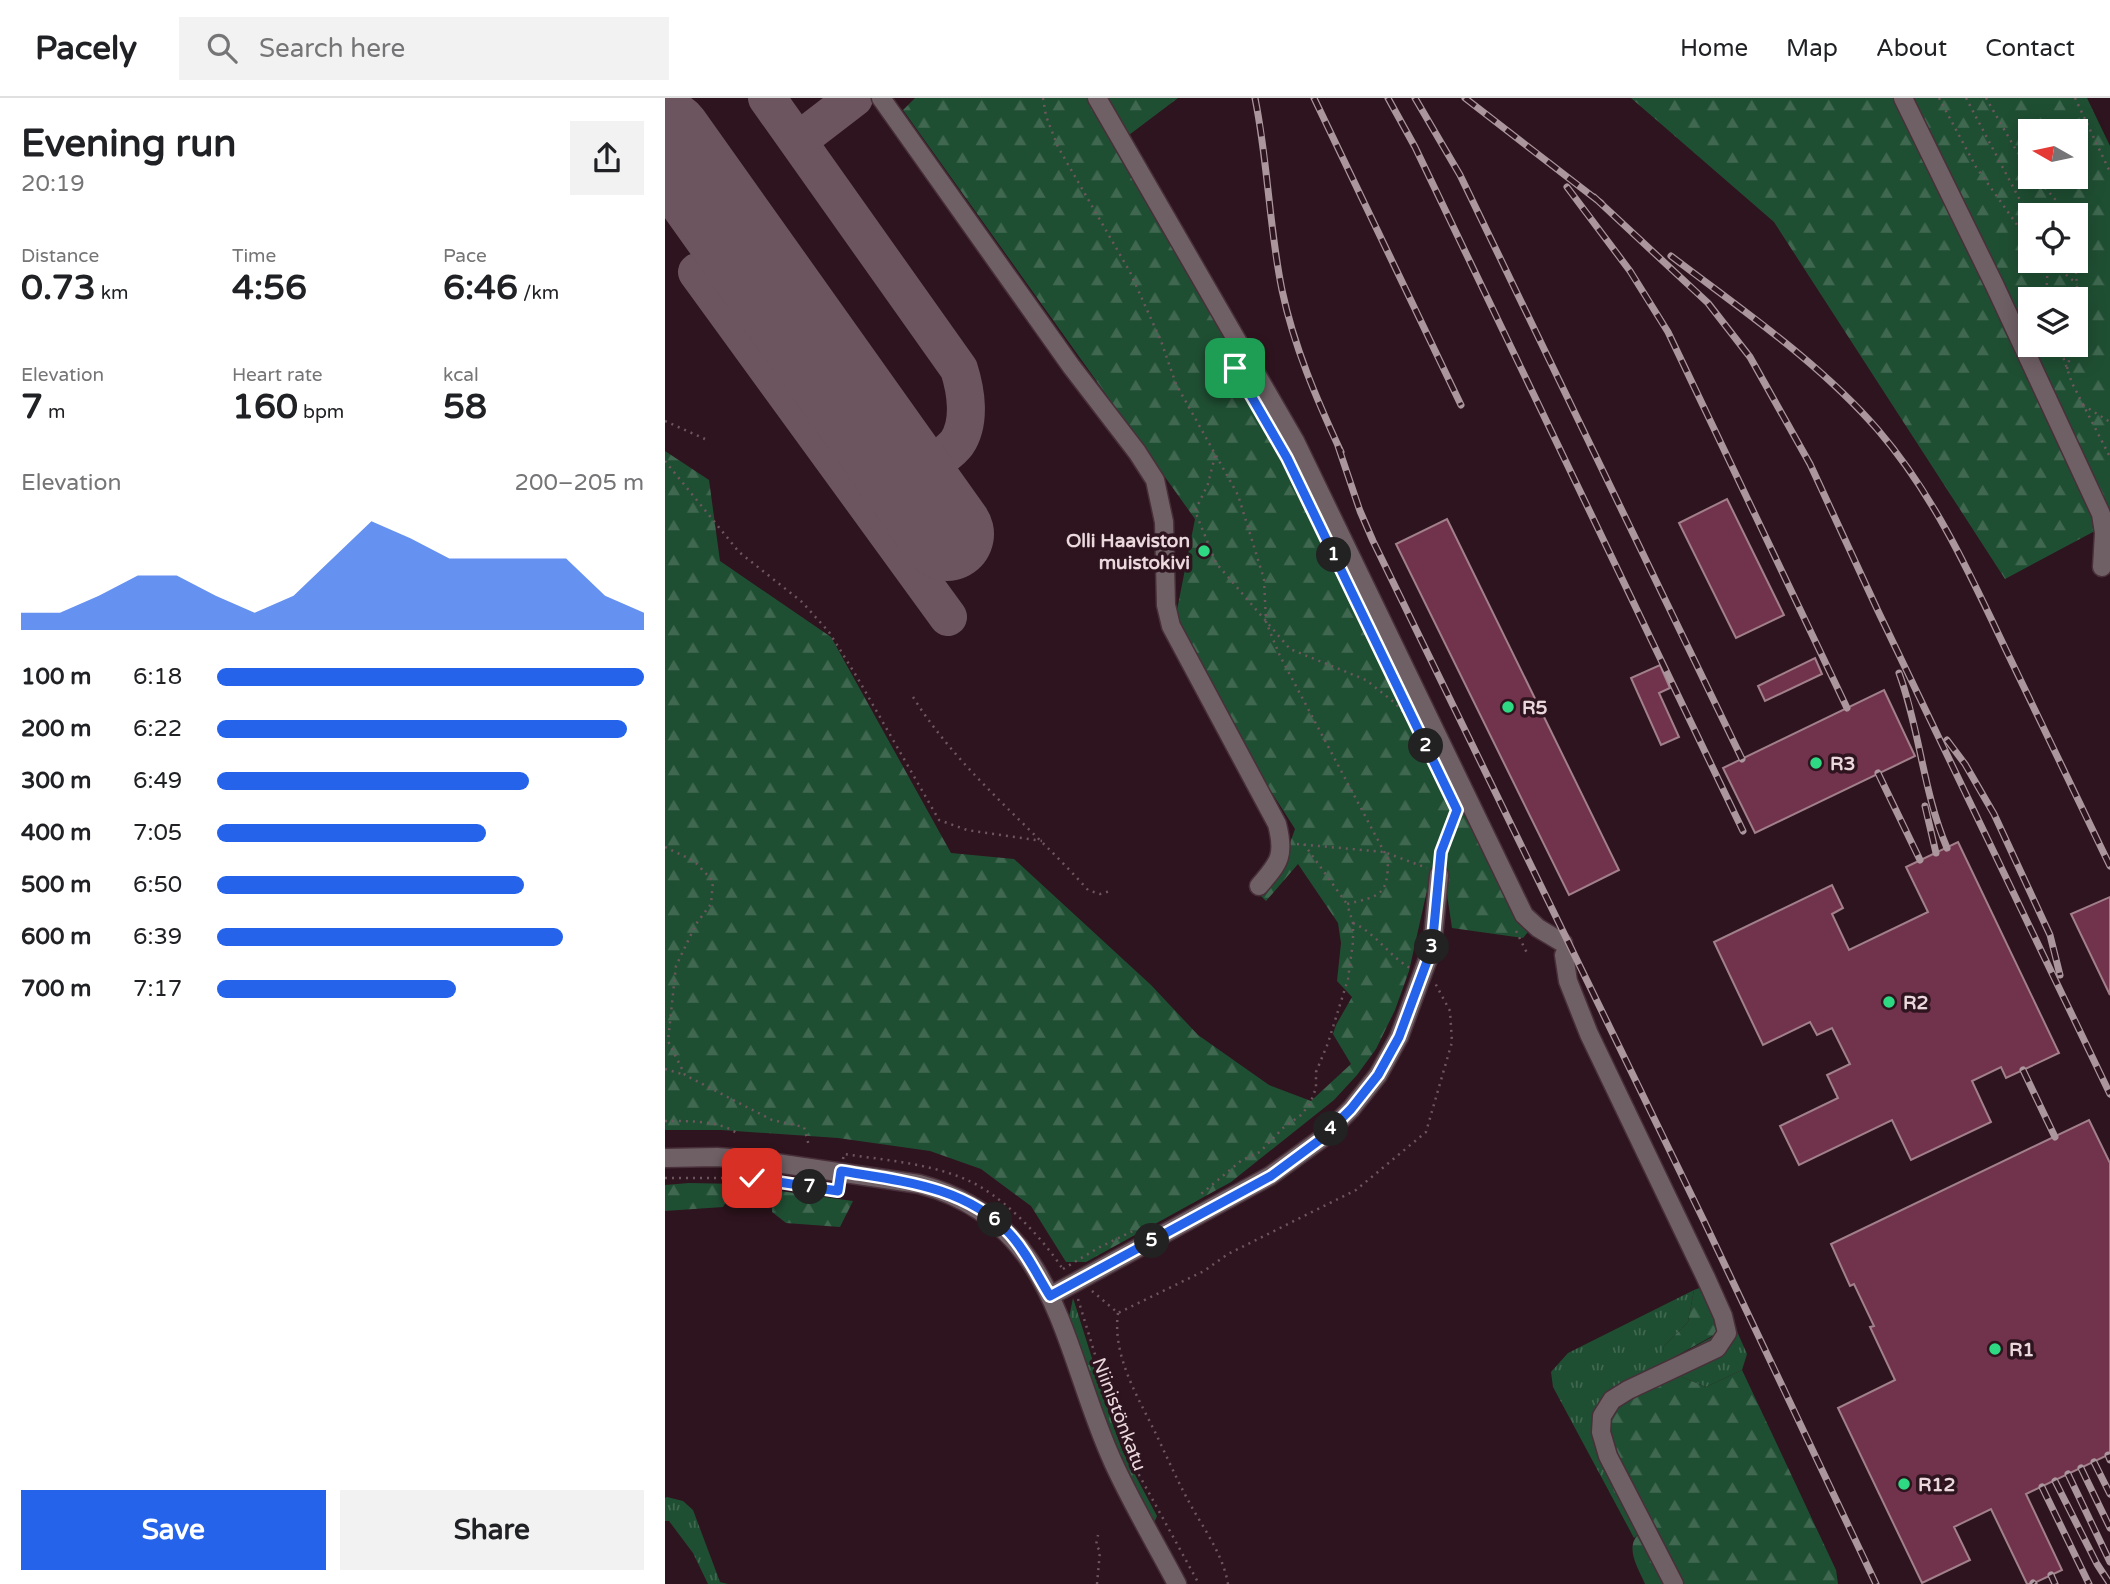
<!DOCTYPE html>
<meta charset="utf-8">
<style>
body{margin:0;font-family:"Varela Round",sans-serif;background:#f2f2f2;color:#202124;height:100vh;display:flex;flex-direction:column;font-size:26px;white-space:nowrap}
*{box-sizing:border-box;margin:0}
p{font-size:23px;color:#757577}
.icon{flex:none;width:38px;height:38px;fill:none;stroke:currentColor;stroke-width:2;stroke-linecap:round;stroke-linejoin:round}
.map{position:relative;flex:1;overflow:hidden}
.details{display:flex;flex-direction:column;background:#fff;width:665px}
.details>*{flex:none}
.needle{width:46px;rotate:279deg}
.controls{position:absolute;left:1353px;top:21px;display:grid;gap:14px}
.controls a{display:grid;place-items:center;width:70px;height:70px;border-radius:0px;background:#fff;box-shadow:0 4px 18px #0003;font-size:35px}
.pin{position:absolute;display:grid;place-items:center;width:60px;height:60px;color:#fff;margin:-30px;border-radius:14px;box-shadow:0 4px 10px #0006}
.km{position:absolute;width:35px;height:35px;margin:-18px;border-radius:50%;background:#222;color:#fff;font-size:19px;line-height:35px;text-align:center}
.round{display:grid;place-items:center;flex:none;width:74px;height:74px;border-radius:0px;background:#f2f2f2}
.summary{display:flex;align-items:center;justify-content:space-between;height:119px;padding:0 21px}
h1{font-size:38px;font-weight:700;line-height:52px}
.metrics{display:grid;grid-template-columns:repeat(3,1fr);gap:10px;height:119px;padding:7px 21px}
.metrics div{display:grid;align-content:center}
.metrics b{font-size:35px;font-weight:700}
.metrics small{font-size:19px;font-weight:400}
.metrics p{font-size:19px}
.chart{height:196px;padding:14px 21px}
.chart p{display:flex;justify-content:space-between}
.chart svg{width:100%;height:126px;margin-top:7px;fill:#2563eb;opacity:.7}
.cta{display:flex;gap:14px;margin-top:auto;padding:14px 21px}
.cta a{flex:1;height:80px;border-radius:0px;background:#2563eb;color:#fff;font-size:28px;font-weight:700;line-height:80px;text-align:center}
.cta a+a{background:#f2f2f2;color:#202124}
ul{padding:0 21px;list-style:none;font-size:23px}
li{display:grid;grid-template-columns:112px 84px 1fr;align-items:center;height:52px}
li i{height:18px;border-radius:9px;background:#2563eb}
header{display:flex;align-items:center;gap:42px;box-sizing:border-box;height:98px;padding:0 35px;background:#fff;border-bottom:2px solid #e0e0e0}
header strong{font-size:33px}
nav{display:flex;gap:38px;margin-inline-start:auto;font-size:24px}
.search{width:490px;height:63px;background:#f2f2f2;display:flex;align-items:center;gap:18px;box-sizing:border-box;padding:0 24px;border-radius:0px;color:#757577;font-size:26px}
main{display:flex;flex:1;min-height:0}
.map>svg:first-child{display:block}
</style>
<header>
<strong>Pacely</strong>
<div class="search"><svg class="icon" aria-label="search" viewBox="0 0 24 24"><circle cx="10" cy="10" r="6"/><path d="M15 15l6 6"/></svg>Search here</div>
<nav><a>Home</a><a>Map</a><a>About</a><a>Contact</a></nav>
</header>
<main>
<section class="details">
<div class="summary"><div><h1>Evening run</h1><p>20:19</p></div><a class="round"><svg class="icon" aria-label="share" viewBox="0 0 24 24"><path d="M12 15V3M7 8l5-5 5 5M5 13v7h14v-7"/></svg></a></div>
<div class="metrics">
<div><p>Distance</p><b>0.73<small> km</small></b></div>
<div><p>Time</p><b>4:56</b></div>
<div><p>Pace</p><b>6:46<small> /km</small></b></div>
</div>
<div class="metrics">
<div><p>Elevation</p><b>7<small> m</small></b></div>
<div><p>Heart rate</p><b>160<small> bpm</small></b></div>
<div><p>kcal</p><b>58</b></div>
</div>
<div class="chart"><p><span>Elevation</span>200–205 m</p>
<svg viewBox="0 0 160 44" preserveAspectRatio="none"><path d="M0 44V38L10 38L20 32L30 25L40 25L50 32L60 38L70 32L80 19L90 6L100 12L110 19L120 19L130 19L140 19L150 32L160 38V44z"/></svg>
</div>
<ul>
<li><b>100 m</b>6:18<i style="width:100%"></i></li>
<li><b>200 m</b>6:22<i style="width:96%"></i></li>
<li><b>300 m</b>6:49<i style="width:73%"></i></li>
<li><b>400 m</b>7:05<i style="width:63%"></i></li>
<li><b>500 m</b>6:50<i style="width:72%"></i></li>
<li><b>600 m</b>6:39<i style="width:81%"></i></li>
<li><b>700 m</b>7:17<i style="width:56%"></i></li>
</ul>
<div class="cta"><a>Save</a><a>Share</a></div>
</section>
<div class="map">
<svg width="1445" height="1486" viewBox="0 0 1445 1486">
<defs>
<pattern id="grass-tufts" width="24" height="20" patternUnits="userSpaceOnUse" patternTransform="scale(1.75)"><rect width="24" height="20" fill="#1f4f33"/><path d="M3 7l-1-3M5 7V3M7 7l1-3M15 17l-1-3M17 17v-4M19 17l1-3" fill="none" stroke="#406850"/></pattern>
<pattern id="forest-firs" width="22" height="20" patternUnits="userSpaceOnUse" patternTransform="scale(1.75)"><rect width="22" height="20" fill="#1f4f33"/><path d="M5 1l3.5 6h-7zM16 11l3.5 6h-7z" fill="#406850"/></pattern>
</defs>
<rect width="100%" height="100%" fill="#2e141e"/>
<path fill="url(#grass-tufts)" d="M1029 1192 1023 1224 999 1248 996 1267 1058 1233 1063 1213 1082 1256 1077 1272 1041 1289 1017 1279 976 1434 969 1440 888 1289 886 1274 903 1255Z
M408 1200 448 1327 458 1354 492 1418 489 1425 453 1356 442 1329 421 1263 404 1220Z
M2 1399 18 1403 28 1412 55 1484 63 1486H43L28 1455 4 1423H0V1400Z"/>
<path fill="url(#forest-firs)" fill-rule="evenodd" d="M250 0H513L452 46 622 339 863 834 858 840 787 830 779 776 767 770 744 873 730 912 711 951 692 977 669 1002 566 1084 421 1164H401L366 1108 316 1071 265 1053 173 1040 56 1032H0V353L44 382 55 463 166 539 286 755 349 761 486 887 533 937 604 987 646 1003 686 966 668 936 671 927 687 899 672 883 676 845 673 825 633 766 601 803 594 796 619 762 630 731 549 604 511 517 530 421 238 12Z
M966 0H1422L1445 48V428L1443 426 1340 481 1109 124ZM1365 33H1410V79H1365ZM1365 117H1410V163H1365ZM1365 201H1410V247H1365Z
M24 1085 72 1086 58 1109 0 1113V1087Z
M108 1092 188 1103 175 1129 121 1125 107 1114Z
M1037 1189 1058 1232 995 1267 999 1248 1023 1224 1029 1192Z
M1077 1272 1171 1472 1173 1486H980C973 1469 958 1448 976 1434L932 1349 954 1302 981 1289 1017 1279 1041 1289Z"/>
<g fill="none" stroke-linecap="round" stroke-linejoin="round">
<path stroke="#6c555e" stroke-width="38" d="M102 0 294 271C301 293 306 324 292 345 283 357 257 372 244 382
M133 43 189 0
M32 174 283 519"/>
<path stroke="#6c555e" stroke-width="94" d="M0 39 282 436"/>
</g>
<path fill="#71334b" stroke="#a2808b" stroke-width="2" d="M1062 401 1119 517 1071 540 1014 425Z
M782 421 954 772 904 797 731 446Z
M1150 560 1157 576 1100 603 1093 588Z
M995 567 1005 590 994 595 1014 639 996 647 966 580Z
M1219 592 1250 658 1090 735 1058 670Z
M1293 744 1394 955 1341 980 1336 969 1307 983 1326 1024 1246 1062 1227 1022 1134 1067 1115 1028 1173 1000 1162 977 1185 966 1167 930 1152 937 1145 924 1098 947 1049 844 1167 787 1178 810 1167 816 1184 852 1263 814 1241 769Z
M1445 799V897L1406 816Z
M1424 1022 1445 1065V1356L1361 1396 1397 1472 1367 1486H1362L1326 1411 1289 1429 1305 1462 1257 1485 1173 1310 1230 1282 1205 1229 1209 1228 1189 1186 1185 1188 1166 1146Z"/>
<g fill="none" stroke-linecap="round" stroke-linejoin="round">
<defs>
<path id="minor" d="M216 0 406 268 472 354 490 382 499 424 501 507 506 528 612 726C620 757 615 764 594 788
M432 0 630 343 859 817 873 830 898 845
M1238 0 1329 186 1436 416 1439 435 1437 469
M899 857 903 883 924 936 1041 1180 1058 1218 1062 1235 1052 1250 963 1292 947 1302 937 1318 936 1334 943 1358 1009 1486
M0 1060 52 1059 91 1062 254 1086C394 1123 397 1253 448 1364 467 1406 491 1446 512 1486
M385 1198 605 1078 656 1041 686 1011 713 977 734 939 767 850 774 777"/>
</defs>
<use href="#minor" stroke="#482f39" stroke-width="21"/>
<path stroke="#6d565e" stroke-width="2.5" stroke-dasharray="2 5" stroke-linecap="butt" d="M378 0 381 18 393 49 465 174 496 243 511 286 573 397 599 481 601 524 615 558 723 761C723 798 715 798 682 806L688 825V844L683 881 663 945 651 974V990L645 1006 636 1017 618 1030 595 1054 577 1062 536 1096
M1274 0 1311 69 1365 145
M1301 0 1365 121
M1321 0 1351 52 1365 71
M1410 0 1445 74
M1371 79 1395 107 1400 117
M1410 160 1414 219 1410 235
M1385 163 1412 186
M1381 201 1383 163
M1394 247 1407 285 1445 359
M1402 271 1408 247
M1418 307 1445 324
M0 323 40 341
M550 358 543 386 530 413 551 465 625 551 701 582 730 605 750 628
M0 363 74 454 137 504 164 534 192 579 274 722 302 732 377 743
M248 599C295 674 365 727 423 792L435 796 445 793
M632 746 719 754 762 770
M639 746 682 806
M0 749 29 763 48 783 46 806 31 826 11 868 3 943 20 977 107 1022 139 1029 144 1048
M776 761 791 714
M688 825C711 835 724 858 745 870
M851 833 862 855
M0 971 20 977
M0 1023C22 1023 57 1022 74 1037
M178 1061 179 1056C219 1062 262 1065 300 1081 336 1096 376 1138 397 1170
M0 1080H87L173 1093 174 1088
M398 1171 433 1150 472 1131
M427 1193 453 1215 539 1173 563 1156 691 1092 761 1034 787 944 785 913 770 885
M413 1201 451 1325
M453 1215C447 1258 473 1299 491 1336 502 1359 512 1382 524 1404 538 1430 558 1456 563 1486
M467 1364 534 1486
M432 1486 435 1453 431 1447 433 1437"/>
<use href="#minor" stroke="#6f6065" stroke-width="18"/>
<defs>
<path id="rail" d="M590 0C603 64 604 129 617 192 629 249 652 302 676 354
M649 0 796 307
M723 0 750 49 1078 733
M750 0 795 77 1077 661
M800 0 936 105
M902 89 965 173 1003 234 1182 610
M929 99 1043 205 1085 259 1145 366 1213 513 1445 996
M1006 158C1077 212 1154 264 1213 332 1269 397 1305 476 1341 552 1376 624 1410 696 1445 768
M673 348 695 413 708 443 1039 1123 1211 1486
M1234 575C1255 632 1258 694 1282 750
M1282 642 1300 666 1329 716 1385 837 1395 877
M1213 675 1255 762
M1260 708 1271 755
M1358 972 1390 1039
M1443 1357 1445 1362
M1429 1364 1445 1396
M1416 1370 1445 1430
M1403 1376 1445 1464
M1390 1383 1432 1466 1445 1486
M1377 1389 1424 1486
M1386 1477 1390 1486
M1368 1485 1369 1486"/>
</defs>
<use href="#rail" stroke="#ab969d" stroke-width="7"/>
<use href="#rail" stroke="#2e141e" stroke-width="4.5" stroke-dasharray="13" stroke-linecap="butt"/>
</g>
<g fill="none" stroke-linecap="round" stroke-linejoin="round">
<defs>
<path id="route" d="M87 1080 173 1093 176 1073C236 1083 300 1088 344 1135 361 1153 372 1177 385 1198L606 1078 656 1041 686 1011 713 977 734 939 767 850 776 754 792 712 622 360 570 270"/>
</defs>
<use href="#route" stroke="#fff" stroke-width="14"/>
<use href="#route" stroke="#2563eb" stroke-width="9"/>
</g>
<g fill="#2fd883" stroke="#2e141e" stroke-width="2.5">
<circle cx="539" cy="453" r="7"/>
<circle cx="843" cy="609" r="7"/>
<circle cx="1151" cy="665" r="7"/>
<circle cx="1224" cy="904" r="7"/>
<circle cx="1330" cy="1251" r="7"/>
<circle cx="1239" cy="1386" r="7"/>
</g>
<g text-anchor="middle" stroke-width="7" stroke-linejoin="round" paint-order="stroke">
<g font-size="19" font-weight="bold" fill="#ead8dd" stroke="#2e141e" text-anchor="start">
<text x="525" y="449" text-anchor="end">Olli Haaviston<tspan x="525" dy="22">muistokivi</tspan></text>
<text x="857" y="616">R5</text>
<text x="1165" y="672">R3</text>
<text x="1238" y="911">R2</text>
<text x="1344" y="1258">R1</text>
<text x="1253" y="1393">R12</text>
</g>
<g font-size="19" fill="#ead8dd" stroke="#2e141e">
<text transform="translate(455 1316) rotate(69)" y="7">Niinistönkatu</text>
</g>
</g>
</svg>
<div class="controls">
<a><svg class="needle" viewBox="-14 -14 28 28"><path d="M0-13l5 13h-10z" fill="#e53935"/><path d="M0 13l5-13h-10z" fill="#757577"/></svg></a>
<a><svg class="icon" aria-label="locate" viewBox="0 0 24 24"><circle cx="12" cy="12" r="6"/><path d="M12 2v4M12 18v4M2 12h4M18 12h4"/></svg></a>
<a><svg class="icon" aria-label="layers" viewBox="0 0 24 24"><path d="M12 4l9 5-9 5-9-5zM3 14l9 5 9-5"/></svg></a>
</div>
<div class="pin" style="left:570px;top:270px;background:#1e9e55"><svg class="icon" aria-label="arrive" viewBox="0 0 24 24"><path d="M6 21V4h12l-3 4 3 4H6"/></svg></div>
<div class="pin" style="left:87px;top:1080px;background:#d93025"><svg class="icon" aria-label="check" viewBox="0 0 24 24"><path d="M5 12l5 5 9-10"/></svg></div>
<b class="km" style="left:669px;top:457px">1</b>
<b class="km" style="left:761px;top:648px">2</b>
<b class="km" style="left:767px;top:849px">3</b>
<b class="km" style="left:666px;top:1031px">4</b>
<b class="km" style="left:487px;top:1143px">5</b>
<b class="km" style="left:330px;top:1122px">6</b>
<b class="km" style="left:145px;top:1089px">7</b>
</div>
</main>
